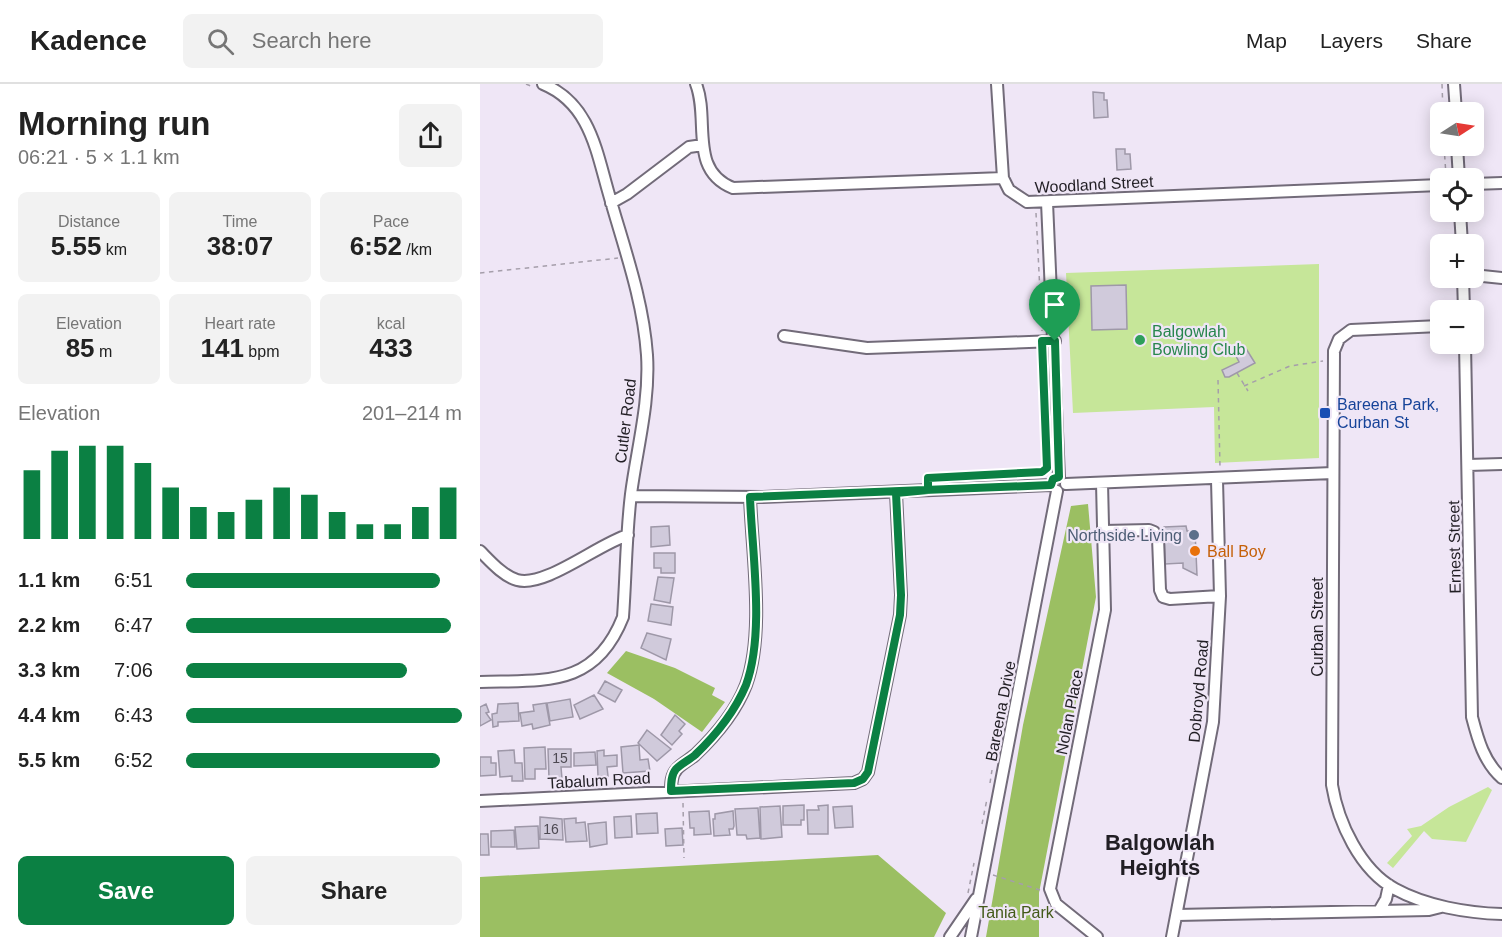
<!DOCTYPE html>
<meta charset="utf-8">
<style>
body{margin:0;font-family:Arial,sans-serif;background:#f2f2f2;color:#222;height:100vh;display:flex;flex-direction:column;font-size:22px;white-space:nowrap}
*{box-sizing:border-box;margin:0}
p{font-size:20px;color:#767676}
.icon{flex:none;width:33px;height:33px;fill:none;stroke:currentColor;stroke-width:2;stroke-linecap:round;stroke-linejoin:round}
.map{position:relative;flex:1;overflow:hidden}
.sheet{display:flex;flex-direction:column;background:#fff;width:480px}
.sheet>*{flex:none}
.needle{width:39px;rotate:78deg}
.fabs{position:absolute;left:950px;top:18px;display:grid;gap:12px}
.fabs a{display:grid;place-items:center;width:54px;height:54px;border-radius:9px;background:#fff;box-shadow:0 3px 15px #0003;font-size:30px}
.pin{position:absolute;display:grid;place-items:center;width:51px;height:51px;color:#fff;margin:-62px -26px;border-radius:50% 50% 50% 0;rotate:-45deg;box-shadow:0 0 6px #0007}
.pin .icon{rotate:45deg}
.round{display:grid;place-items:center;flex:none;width:63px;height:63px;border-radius:9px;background:#f2f2f2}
.summary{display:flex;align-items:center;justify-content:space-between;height:102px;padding:0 18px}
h1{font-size:33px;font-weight:700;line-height:45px}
.stats{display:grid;grid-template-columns:repeat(3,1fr);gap:9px;height:102px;padding:6px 18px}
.stats div{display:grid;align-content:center;border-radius:9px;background:#f2f2f2;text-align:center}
.stats b{font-size:26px;font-weight:700}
.stats small{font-size:16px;font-weight:400}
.stats p{font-size:16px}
.chart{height:168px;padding:12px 18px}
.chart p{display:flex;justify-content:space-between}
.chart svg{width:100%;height:108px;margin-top:6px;stroke:#0b8043;stroke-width:6}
.primary-button{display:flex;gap:12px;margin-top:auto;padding:12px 18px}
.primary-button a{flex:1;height:69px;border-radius:9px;background:#0b8043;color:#fff;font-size:24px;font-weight:700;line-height:69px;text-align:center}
.primary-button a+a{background:#f2f2f2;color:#222}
ul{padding:0 18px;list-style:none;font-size:20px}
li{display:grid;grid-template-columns:96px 72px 1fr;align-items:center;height:45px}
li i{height:15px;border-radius:8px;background:#0b8043}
header{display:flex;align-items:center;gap:36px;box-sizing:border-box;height:84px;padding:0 30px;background:#fff;border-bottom:2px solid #e0e0e0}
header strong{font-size:28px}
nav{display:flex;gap:33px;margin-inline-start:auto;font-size:21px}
.search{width:420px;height:54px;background:#f2f2f2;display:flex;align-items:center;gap:15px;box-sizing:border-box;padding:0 21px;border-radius:9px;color:#767676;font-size:22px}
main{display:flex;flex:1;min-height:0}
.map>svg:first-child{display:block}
</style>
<header>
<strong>Kadence</strong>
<div class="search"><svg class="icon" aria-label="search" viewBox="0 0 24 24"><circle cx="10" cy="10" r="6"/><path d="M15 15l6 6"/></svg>Search here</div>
<nav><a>Map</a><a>Layers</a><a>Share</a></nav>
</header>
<main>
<section class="sheet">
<div class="summary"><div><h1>Morning run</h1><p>06:21 · 5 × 1.1 km</p></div><a class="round"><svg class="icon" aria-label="share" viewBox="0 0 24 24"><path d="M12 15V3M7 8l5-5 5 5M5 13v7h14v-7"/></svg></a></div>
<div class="stats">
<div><p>Distance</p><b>5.55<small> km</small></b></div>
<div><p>Time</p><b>38:07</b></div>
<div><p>Pace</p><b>6:52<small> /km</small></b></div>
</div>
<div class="stats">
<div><p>Elevation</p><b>85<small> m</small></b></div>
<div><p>Heart rate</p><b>141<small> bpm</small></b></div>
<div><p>kcal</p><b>433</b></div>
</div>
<div class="chart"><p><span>Elevation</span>201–214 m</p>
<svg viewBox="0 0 160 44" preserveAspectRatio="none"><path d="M5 44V16M15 44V8M25 44V6M35 44V6M45 44V13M55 44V23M65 44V31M75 44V33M85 44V28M95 44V23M105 44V26M115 44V33M125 44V38M135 44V38M145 44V31M155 44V23"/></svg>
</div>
<ul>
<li><b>1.1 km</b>6:51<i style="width:92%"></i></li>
<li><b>2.2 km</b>6:47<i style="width:96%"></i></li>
<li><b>3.3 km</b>7:06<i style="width:80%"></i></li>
<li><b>4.4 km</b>6:43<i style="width:100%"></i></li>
<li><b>5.5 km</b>6:52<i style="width:92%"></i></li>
</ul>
<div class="primary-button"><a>Save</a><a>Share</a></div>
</section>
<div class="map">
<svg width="1022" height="853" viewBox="0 0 1022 853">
<rect width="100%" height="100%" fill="#efe6f6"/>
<path fill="#c6e699" d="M839 180V374L735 379 734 323 593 329 586 189Z
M1008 703 1012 706 986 758 952 755 944 747 913 784 907 779 932 752 927 745 941 742 969 723Z"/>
<path fill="#9bbf62" d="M608 420 616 513 559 809V853H506L543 641 591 422Z
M146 567 195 584 235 604 232 611 245 618 222 648 174 615 127 589Z
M398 771 466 829 454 853H0V793Z"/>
<path fill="#d0cadb" stroke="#9e98a8" stroke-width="1.5" d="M613 8 624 9V16H627L628 33 614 34Z
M636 65H645V70H650L651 85 637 86Z
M646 201 647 245 612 246 611 202Z
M765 263 775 279 749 293H745L742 286 759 278 754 268Z
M189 442 190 461 171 463V443Z
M706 442 707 447H715L717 491 703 484V479L685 480 684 443Z
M174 469H195V489H181V484H174Z
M178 493 194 494 190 519 174 516Z
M171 520 193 523 191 541 168 537Z
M167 549 191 555 186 576 161 564Z
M125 597 142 606 135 618 118 609Z
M114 611 123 625 100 635 94 621Z
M90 615 93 633 70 637 67 619Z
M38 619 39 637 18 638V642L13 643 12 630 17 629 18 620Z
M66 619 70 641 53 645 52 640 42 642 40 629 54 627 53 621Z
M6 620 9 628 6 629 11 636 0 642V623Z
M195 631 205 640 199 647 202 650 192 661 181 651Z
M167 646 191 665 177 677 158 659Z
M159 661 160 676 168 675 170 687 143 689 141 663Z
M65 663 66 685H55V695H45L44 664Z
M68 665H91V683H81L82 695H69Z
M34 666 35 679H42L43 697H32V692L20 693 18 667Z
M124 666V672L137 671V682L127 683 128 692H118L117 667Z
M115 668 116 681 94 682V669Z
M0 673H11V679H16V691L0 692Z
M324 721V736H321V741H303V722Z
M348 721V750H328L327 726H339L338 722Z
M300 722 302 753 281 755 280 723Z
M372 722 373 743 355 744 353 723Z
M278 724 280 754 267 755 266 751H257L255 725Z
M229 727 231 750 214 751V744H210L209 728Z
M253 727 254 742 253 745H249L250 751 234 752 233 735H235V730Z
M177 729 178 749 157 750 156 730Z
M151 732 152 753 135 754 134 733Z
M60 733 82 735 83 756 60 755Z
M96 734V739L105 738 107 757 86 758 84 735Z
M126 738 127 760 110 763 108 740Z
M58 742 59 764 37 765 35 743Z
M202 744 203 761 186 762 185 745Z
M34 746 35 763H11V747Z
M0 750H8L9 771H0Z"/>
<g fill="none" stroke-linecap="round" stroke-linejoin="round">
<defs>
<path id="minor" d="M216 0C230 36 208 86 253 104L523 94
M517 0 523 94 529 106 547 118 960 101
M974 0 976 28
M977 62 979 94
M993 100 1022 99
M567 118 579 393
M131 119 147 110 209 63 223 61
M980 128 982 160
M993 191 1022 194
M983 194 984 226
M960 242 871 246 859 255 854 267 852 701C858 738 880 786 915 805 946 822 987 829 1022 830
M304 252 387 264 575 257
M985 260 992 633C998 656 1004 678 1022 694
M988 381 1022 380
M586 400 853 389
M151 412 283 413 571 401
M624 447 669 446 674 448 678 454 680 506 683 513 690 515 740 512
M0 467C10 477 23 492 37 496 65 504 118 460 148 451
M0 598C65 596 115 604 143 533 146 492 146 451 151 410 157 364 170 318 167 271 163 214 143 161 128 107 116 65 109 19 63 0
M191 707C191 700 191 691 197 685 201 680 209 676 215 671 235 652 256 627 266 601 285 549 272 469 270 413
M0 717 374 699 383 695 388 688 420 531 421 511 416 409
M899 827 906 815 909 801
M697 831 949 826 961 823
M470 853 496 815
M491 853 577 407
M617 853 576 820 570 805 625 526 622 399
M692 853 733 638 740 512 737 396"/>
</defs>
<use href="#minor" stroke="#726b79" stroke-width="14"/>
<path stroke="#a59eaa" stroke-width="1.5" stroke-dasharray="4.5 4.5" stroke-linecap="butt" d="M46 0 53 3
M962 0 963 28
M964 62 966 91
M993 113 1004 111
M556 129 562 247
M0 189 138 174
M757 289 768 307
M738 296 740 383
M764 302 810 282 843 277
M448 397V395L562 389 567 384 562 266
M516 664 524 624
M510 699 512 686
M203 719 204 774
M502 740 507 715
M513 791 560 806
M488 809 494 779"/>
<use href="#minor" stroke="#fff" stroke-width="10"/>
</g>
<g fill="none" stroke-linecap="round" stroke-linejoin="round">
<defs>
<path id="route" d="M575 257 579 393 573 395 571 401 270 413C272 469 285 549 266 601 255 627 235 652 215 671 209 676 201 680 196 685 191 691 191 700 191 707L374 699 383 695 388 688 420 531 421 511 416 409 448 406V394L562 388 567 384 562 257H575"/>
</defs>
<use href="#route" stroke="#fff" stroke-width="12"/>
<use href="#route" stroke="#0b8043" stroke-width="8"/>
</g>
<circle fill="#2e9e5b" stroke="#efe6f6" stroke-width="2" cx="660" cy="256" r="6"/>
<rect fill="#1a4fb4" stroke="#efe6f6" stroke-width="2" x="839" y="323" width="12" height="12" rx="3"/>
<circle fill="#5c6f8a" stroke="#efe6f6" stroke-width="2" cx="714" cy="451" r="6"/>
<circle fill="#e8710a" stroke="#efe6f6" stroke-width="2" cx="715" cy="467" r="6"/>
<g text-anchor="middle" stroke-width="4.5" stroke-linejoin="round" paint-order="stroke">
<g font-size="14" fill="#4d4952">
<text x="80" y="679">15</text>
<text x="71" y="750">16</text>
</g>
<g font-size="16" fill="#211e24" stroke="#efe6f6">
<text transform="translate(614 100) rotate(-3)" y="6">Woodland Street</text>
<text transform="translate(145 337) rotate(-83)" y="6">Cutler Road</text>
<text transform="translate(974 463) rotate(-91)" y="6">Ernest Street</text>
<text transform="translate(837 543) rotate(-90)" y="6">Curban Street</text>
<text transform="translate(718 607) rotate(-85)" y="6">Dobroyd Road</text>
<text transform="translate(520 627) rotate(-79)" y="6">Bareena Drive</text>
<text transform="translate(589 628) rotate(-79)" y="6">Nolan Place</text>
<text transform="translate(119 696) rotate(-3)" y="6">Tabalum Road</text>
</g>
<g font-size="16" fill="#27864d" stroke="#efe6f6" text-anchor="start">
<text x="672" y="253">Balgowlah<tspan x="672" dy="18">Bowling Club</tspan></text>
</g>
<g font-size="16" fill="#164399" stroke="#efe6f6" text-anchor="start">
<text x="857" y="326">Bareena Park,<tspan x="857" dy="18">Curban St</tspan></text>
</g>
<g font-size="16" fill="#4e5e75" stroke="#efe6f6" text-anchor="end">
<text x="702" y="457">Northside Living</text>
</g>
<g font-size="16" fill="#c56008" stroke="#efe6f6" text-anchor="start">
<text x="727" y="473">Ball Boy</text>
</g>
<g font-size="16" fill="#435a19" stroke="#efe6f6">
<text x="536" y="834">Tania Park</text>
</g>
<g font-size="22" font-weight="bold" fill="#211e24" stroke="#efe6f6">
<text x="680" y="766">Balgowlah<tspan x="680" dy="25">Heights</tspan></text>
</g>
</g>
</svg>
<div class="fabs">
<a><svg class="needle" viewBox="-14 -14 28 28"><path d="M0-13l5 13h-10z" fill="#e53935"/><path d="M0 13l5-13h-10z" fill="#767676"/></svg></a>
<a><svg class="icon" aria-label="locate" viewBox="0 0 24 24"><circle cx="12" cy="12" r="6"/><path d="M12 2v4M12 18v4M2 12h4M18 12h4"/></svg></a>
<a>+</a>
<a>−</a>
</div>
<div class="pin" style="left:575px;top:257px;background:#1e9e55"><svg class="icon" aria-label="arrive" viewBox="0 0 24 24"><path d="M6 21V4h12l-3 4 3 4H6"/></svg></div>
</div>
</main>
